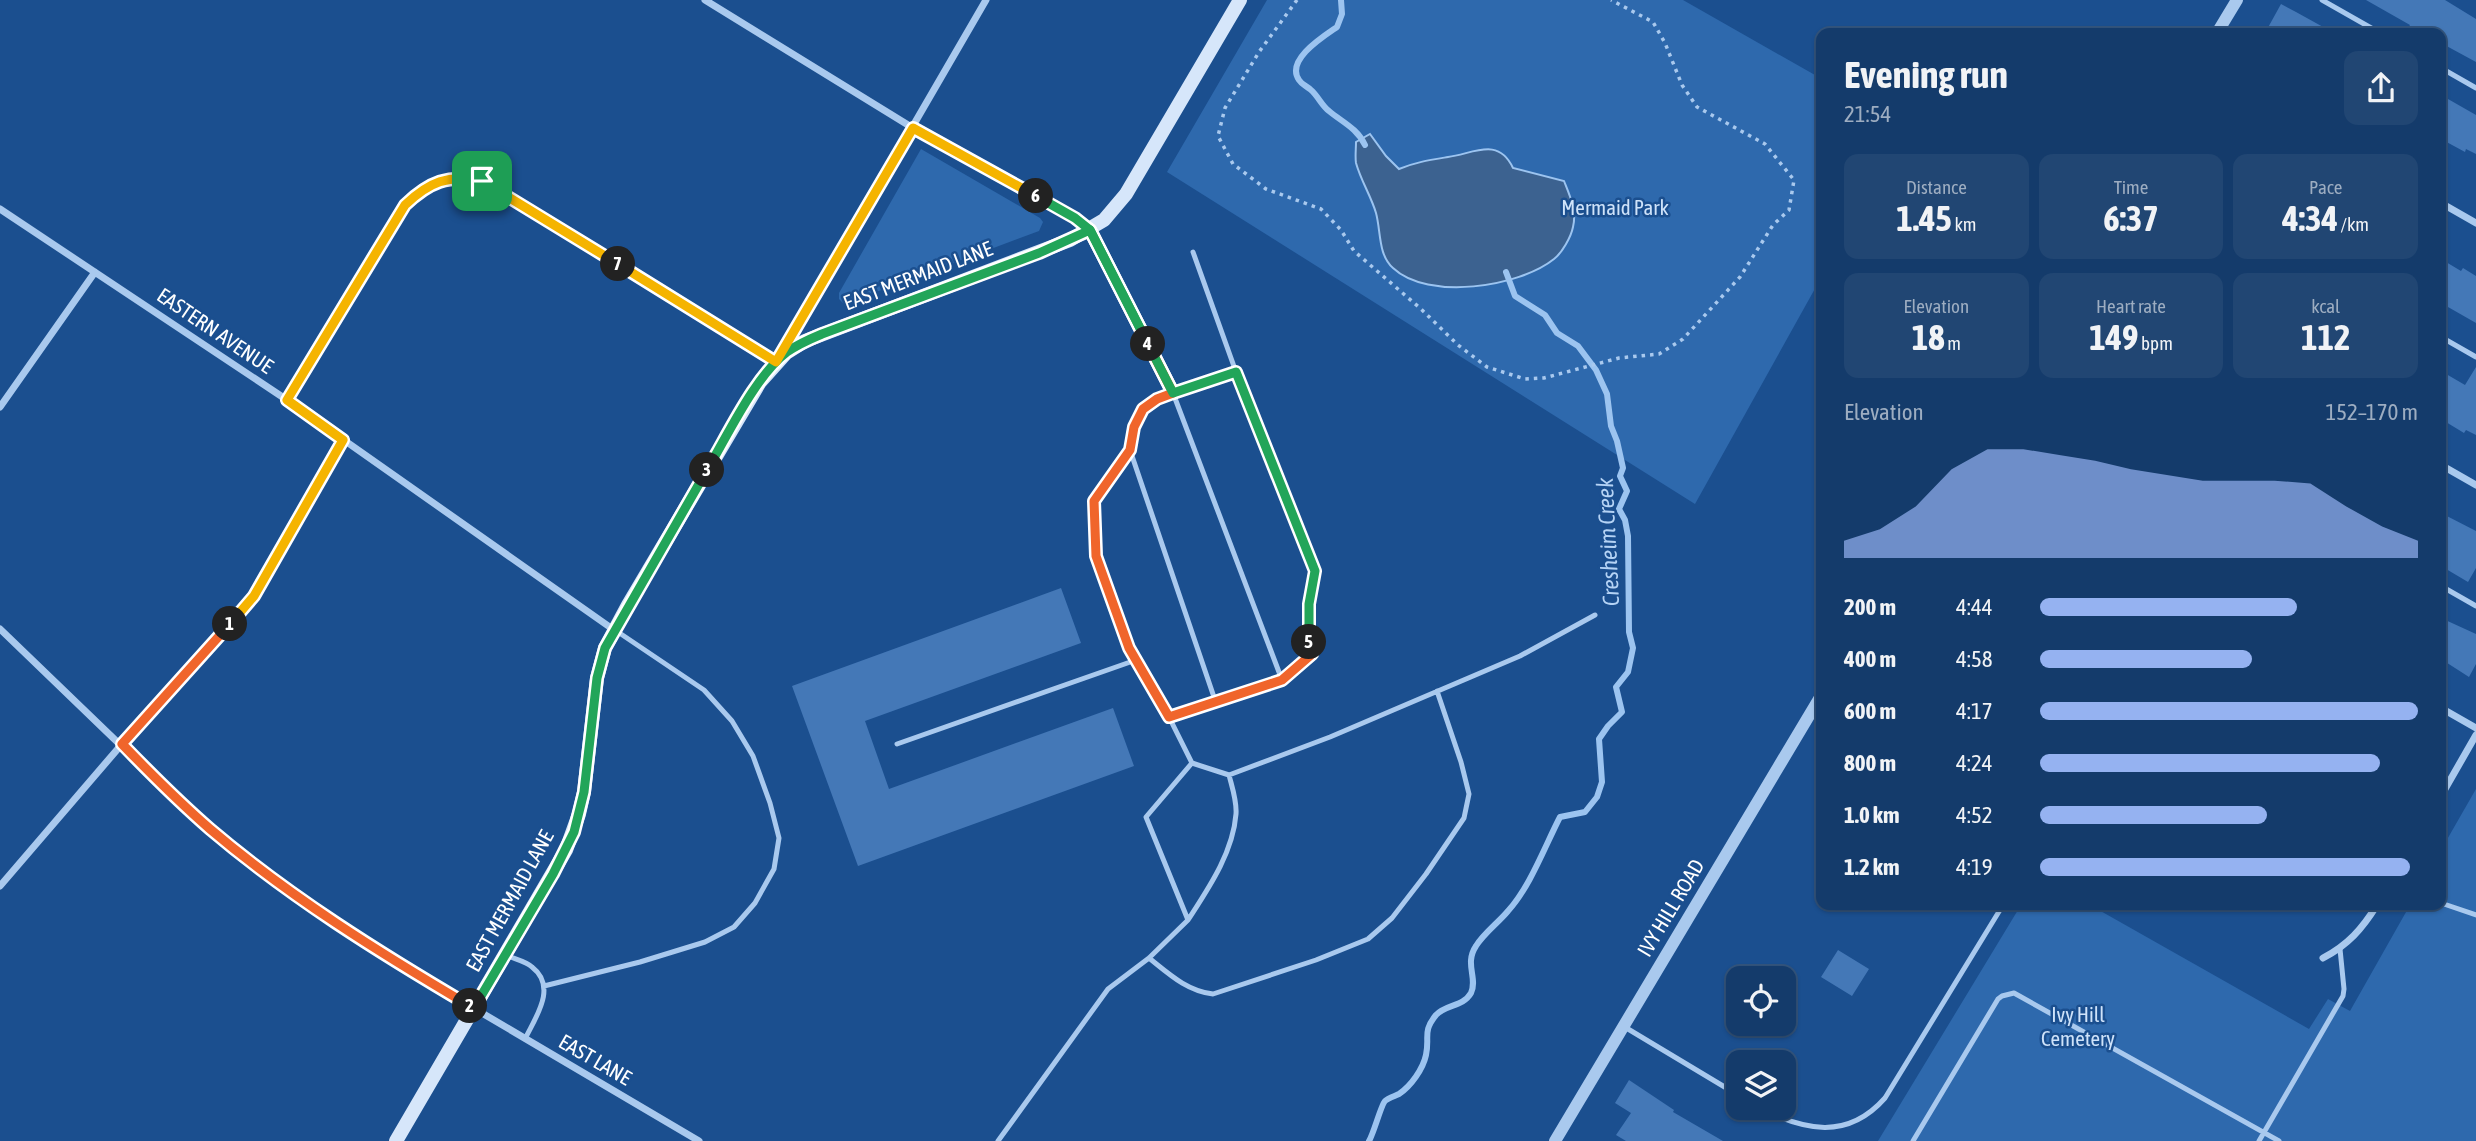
<!DOCTYPE html>
<meta charset="utf-8">
<style>
body{margin:0;font-family:"Asap Condensed",sans-serif;background:#214673;color:#f1f3f6;height:100vh;display:flex;flex-direction:column;font-size:26px;white-space:nowrap}
*{box-sizing:border-box;margin:0}
p{font-size:23px;color:#9dadc1}
.icon{flex:none;width:38px;height:38px;fill:none;stroke:currentColor;stroke-width:2;stroke-linecap:round;stroke-linejoin:round}
.map{position:relative;flex:1;overflow:hidden}
.details{position:absolute;left:1816px;top:28px;width:630px;height:882px;display:flex;flex-direction:column;background:#143b6b;border-radius:14px;box-shadow:0 2px 5px #0004,0 0 0 2px #33557e}
.details>*{flex:none}
.fabs{position:absolute;left:1726px;top:966px;display:grid;gap:14px}
.fabs a{display:grid;place-items:center;width:70px;height:70px;border-radius:14px;background:#143b6b;box-shadow:0 2px 5px #0004,0 0 0 2px #33557e;font-size:35px}
.pin{position:absolute;display:grid;place-items:center;width:60px;height:60px;color:#fff;margin:-30px;border-radius:14px;box-shadow:0 4px 10px #0006}
.km{position:absolute;width:35px;height:35px;margin:-18px;border-radius:50%;background:#222;color:#fff;font-size:19px;line-height:35px;text-align:center}
.round{display:grid;place-items:center;flex:none;width:74px;height:74px;border-radius:14px;background:#214673}
.summary{display:flex;align-items:center;justify-content:space-between;height:119px;padding:0 28px}
h1{font-size:38px;font-weight:700;line-height:52px}
.figures{display:grid;grid-template-columns:repeat(3,1fr);gap:10px;height:119px;padding:7px 28px}
.figures div{display:grid;align-content:center;border-radius:14px;background:#214673;text-align:center}
.figures b{font-size:35px;font-weight:700}
.figures small{font-size:19px;font-weight:400}
.figures p{font-size:19px}
.chart{height:196px;padding:14px 28px}
.chart p{display:flex;justify-content:space-between}
.chart svg{width:100%;height:126px;margin-top:7px;fill:#95b2f1;opacity:.7}
ul{padding:0 28px;list-style:none;font-size:23px}
li{display:grid;grid-template-columns:112px 84px 1fr;align-items:center;height:52px}
li i{height:18px;border-radius:9px;background:#95b2f1}
.map>svg:first-child{display:block}
</style>
<div class="map">
<svg width="2476" height="1141" viewBox="0 0 2476 1141">
<rect width="100%" height="100%" fill="#1b4f8f"/>
<path fill="#2e69ad" d="M1267 0H1683L1822 79V276L1695 504 1167 172Z
M921 149 1040 218 1043 222 1039 231 844 304 839 299V293Z
M2476 789V1141H1878L2021 905H2090L2309 1029 2328 999 2350 1011 2410 905H2441V850Z"/>
<path fill="#3c6290" stroke="#9cc4f0" stroke-width="2" d="M1370 134 1386 156 1399 169C1416 162 1430 160 1448 157 1473 154 1498 136 1513 168L1564 181C1570 196 1577 211 1573 227 1571 237 1562 253 1554 259 1519 287 1428 301 1393 268 1378 255 1381 231 1376 213 1371 196 1361 181 1356 163 1355 157 1356 149 1356 142Z"/>
<g fill="none" stroke-linecap="round" stroke-linejoin="round">
<path stroke="#9cc4f0" stroke-width="6" d="M1341 0 1342 14 1337 27C1324 36 1285 60 1299 80 1302 85 1307 86 1311 90 1318 96 1322 106 1329 111 1342 122 1357 128 1365 145
M1369 1141C1374 1133 1381 1105 1385 1101 1388 1098 1395 1096 1399 1094 1411 1086 1423 1069 1426 1055 1430 1037 1422 1032 1436 1015 1446 1004 1463 1007 1471 993 1478 978 1464 964 1476 946 1484 933 1498 923 1508 911 1530 887 1545 846 1560 817L1585 812 1597 797 1602 782 1599 739 1608 726 1622 712 1616 687 1628 672 1633 648 1629 632 1628 536 1625 520 1619 509 1627 491 1620 476 1623 468 1617 441 1611 426 1607 394 1596 370 1578 346 1557 333 1545 315 1515 296 1506 272"/>
</g>
<path fill="#4478b7" d="M2366 0H2445L2476 19V62L2441 43V33H2405L2410 25Z
M2281 4 2296 12 2334 33H2265Z
M2441 95 2476 115V154L2466 149 2465 152 2441 139Z
M2441 259 2461 271 2463 268 2476 276V323L2441 303Z
M2476 367V435L2466 430 2464 433 2441 419V371L2465 385Z
M2441 513 2476 531V568L2468 582 2441 566Z
M1061 588 1081 643 865 721 889 789 1113 708 1134 766 858 866 792 686Z
M2441 618 2476 634V664L2469 677 2441 659Z
M1838 950 1869 969 1852 996 1821 977Z
M1629 1080 1674 1110 1673 1112 1723 1141H1626L1616 1135 1631 1113 1615 1103Z"/>
<g fill="none" stroke-linecap="round" stroke-linejoin="round">
<path stroke="#a9c9ee" stroke-width="3.5" stroke-dasharray="3.5 5" stroke-linecap="butt" d="M1297 0 1259 52 1225 108 1218 136 1233 164 1266 189 1321 209 1341 230 1354 251 1421 309 1458 345 1487 367 1525 379 1544 378 1619 358 1659 354 1683 339 1740 277 1773 225 1789 210 1794 180 1765 144 1697 107 1682 85 1665 43 1653 22 1611 0"/>
<path stroke="#a9c9ee" stroke-width="5" d="M2322 0 2380 33
M2441 68 2476 88
M1090 230 1173 393 1282 680 1216 703 1130 450C1133 436 1134 419 1144 408 1158 393 1214 379 1236 372L1193 252
M2441 337 2476 357
M1236 372 1315 571C1310 599 1306 626 1312 654L1282 680
M1130 450 1094 501 1096 556 1130 648 1169 717 1216 703
M2441 586 2476 606
M897 744 1136 660
M1192 763 1229 775 1330 737 1520 656 1595 615
M2441 903 2476 915
M1188 920C1208 889 1233 853 1236 814 1237 801 1232 787 1229 775
M506 955C514 959 526 961 532 967 558 987 535 1018 525 1039
M1149 958C1169 974 1187 991 1213 994L1316 960 1368 939 1392 918 1426 874 1464 818 1469 794 1461 762 1437 691
M544 986 640 962 705 942 734 927 755 903 774 869 779 838 770 803 753 756 732 721 704 690 615 630
M1623 1026 1738 1095
M1759 1108C1804 1130 1847 1141 1885 1098L2003 905
M998 1141 1108 989 1149 958 1188 920 1146 817 1192 763 1169 717
M1913 1141 1998 999 2002 996 2014 993 2279 1141
M2259 1141 2343 996 2344 989 2340 949"/>
<path stroke="#a9c9ee" stroke-width="7" d="M705 0 913 128 1075 218 1089 229
M2441 203 2476 223
M0 209 287 400 614 630
M287 400 405 205C433 178 460 170 496 189L776 362 986 0
M0 407 95 272
M2441 465 2476 485
M0 629 163 786 260 869 409 970 699 1141
M2441 708 2476 728
M2441 796 2476 735
M0 886 122 744 254 596 343 440
M2323 958C2348 945 2362 929 2377 905"/>
<path stroke="#a9c9ee" stroke-width="12" d="M2217 33 2237 0
M1555 1141 1822 694"/>
<path stroke="#d6e6fa" stroke-width="14" d="M396 1141 566 850 579 814 584 792 597 678 605 648 628 605 760 382 786 353 805 341 1070 240 1104 220 1126 194 1240 0"/>
</g>
<g fill="none" stroke-linecap="round" stroke-linejoin="round">
<defs>
<path id="split-1" d="M230 624 254 596 343 440 287 400 405 205C429 182 448 174 482 181"/>
<path id="split-2" d="M230 624 122 744C150 773 179 802 210 829 290 897 380 953 470 1006"/>
<path id="split-3" d="M470 1006 474 1008 553 874 574 832 584 792 597 678 605 648 707 470"/>
<path id="split-4" d="M707 470C728 435 755 376 787 352 798 344 810 339 822 334L1039 253 1090 230 1148 344"/>
<path id="split-5" d="M1148 344 1173 393 1157 399 1143 409 1134 427 1130 450 1094 501 1096 556 1129 648 1169 717 1282 680 1312 654 1309 642"/>
<path id="split-6" d="M1036 196 1075 218 1090 230 1173 393 1236 372 1315 571 1309 604V642"/>
<path id="split-7" d="M618 264 776 362 913 128 1036 196"/>
<path id="split-8" d="M482 181 618 264"/>
</defs>
<use href="#split-1" stroke="#fff" stroke-width="14"/>
<use href="#split-2" stroke="#fff" stroke-width="14"/>
<use href="#split-3" stroke="#fff" stroke-width="14"/>
<use href="#split-4" stroke="#fff" stroke-width="14"/>
<use href="#split-5" stroke="#fff" stroke-width="14"/>
<use href="#split-6" stroke="#fff" stroke-width="14"/>
<use href="#split-7" stroke="#fff" stroke-width="14"/>
<use href="#split-8" stroke="#fff" stroke-width="14"/>
<use href="#split-1" stroke="#f5b400" stroke-width="9"/>
<use href="#split-2" stroke="#f0652b" stroke-width="9"/>
<use href="#split-3" stroke="#22a559" stroke-width="9"/>
<use href="#split-4" stroke="#22a559" stroke-width="9"/>
<use href="#split-5" stroke="#f0652b" stroke-width="9"/>
<use href="#split-6" stroke="#22a559" stroke-width="9"/>
<use href="#split-7" stroke="#f5b400" stroke-width="9"/>
<use href="#split-8" stroke="#f5b400" stroke-width="9"/>
</g>
<g text-anchor="middle" stroke-width="5" stroke-linejoin="round" paint-order="stroke">
<g font-size="21" fill="#cfe3fa" stroke="#1b4f8f">
<text x="1615" y="215">Mermaid Park</text>
<text x="2078" y="1022">Ivy Hill<tspan x="2078" dy="24">Cemetery</tspan></text>
</g>
<g font-size="21" fill="#fff" stroke="#1b4f8f">
<text transform="translate(918 276) rotate(-21)" y="7">EAST MERMAID LANE</text>
<text transform="translate(215 331) rotate(34)" y="7">EASTERN AVENUE</text>
<text transform="translate(510 901) rotate(-61)" y="7">EAST MERMAID LANE</text>
<text transform="translate(1671 908) rotate(-59)" y="7">IVY HILL ROAD</text>
<text transform="translate(595 1060) rotate(30)" y="7">EAST LANE</text>
</g>
<g font-size="23" font-style="italic" fill="#b5d3f5" stroke="#1b4f8f">
<text transform="translate(1608 542) rotate(-93)" y="8">Cresheim Creek</text>
</g>
</g>
</svg>
<div class="fabs">
<a><svg class="icon" aria-label="locate" viewBox="0 0 24 24"><circle cx="12" cy="12" r="6"/><path d="M12 2v4M12 18v4M2 12h4M18 12h4"/></svg></a>
<a><svg class="icon" aria-label="layers" viewBox="0 0 24 24"><path d="M12 4l9 5-9 5-9-5zM3 14l9 5 9-5"/></svg></a>
</div>
<div class="pin" style="left:482px;top:181px;background:#1e9e55"><svg class="icon" aria-label="arrive" viewBox="0 0 24 24"><path d="M6 21V4h12l-3 4 3 4H6"/></svg></div>
<b class="km" style="left:230px;top:624px">1</b>
<b class="km" style="left:470px;top:1006px">2</b>
<b class="km" style="left:707px;top:470px">3</b>
<b class="km" style="left:1148px;top:344px">4</b>
<b class="km" style="left:1309px;top:642px">5</b>
<b class="km" style="left:1036px;top:196px">6</b>
<b class="km" style="left:618px;top:264px">7</b>
<section class="details">
<div class="summary"><div><h1>Evening run</h1><p>21:54</p></div><a class="round"><svg class="icon" aria-label="share" viewBox="0 0 24 24"><path d="M12 15V3M7 8l5-5 5 5M5 13v7h14v-7"/></svg></a></div>
<div class="figures">
<div><p>Distance</p><b>1.45<small> km</small></b></div>
<div><p>Time</p><b>6:37</b></div>
<div><p>Pace</p><b>4:34<small> /km</small></b></div>
</div>
<div class="figures">
<div><p>Elevation</p><b>18<small> m</small></b></div>
<div><p>Heart rate</p><b>149<small> bpm</small></b></div>
<div><p>kcal</p><b>112</b></div>
</div>
<div class="chart"><p><span>Elevation</span>152–170 m</p>
<svg viewBox="0 0 160 44" preserveAspectRatio="none"><path d="M0 44V38L10 34L20 26L30 13L40 6L50 6L60 8L70 10L80 13L90 15L100 17L110 17L120 17L130 18L140 26L150 33L160 38V44z"/></svg>
</div>
<ul>
<li><b>200 m</b>4:44<i style="width:68%"></i></li>
<li><b>400 m</b>4:58<i style="width:56%"></i></li>
<li><b>600 m</b>4:17<i style="width:100%"></i></li>
<li><b>800 m</b>4:24<i style="width:90%"></i></li>
<li><b>1.0 km</b>4:52<i style="width:60%"></i></li>
<li><b>1.2 km</b>4:19<i style="width:98%"></i></li>
</ul>
</section>
</div>
